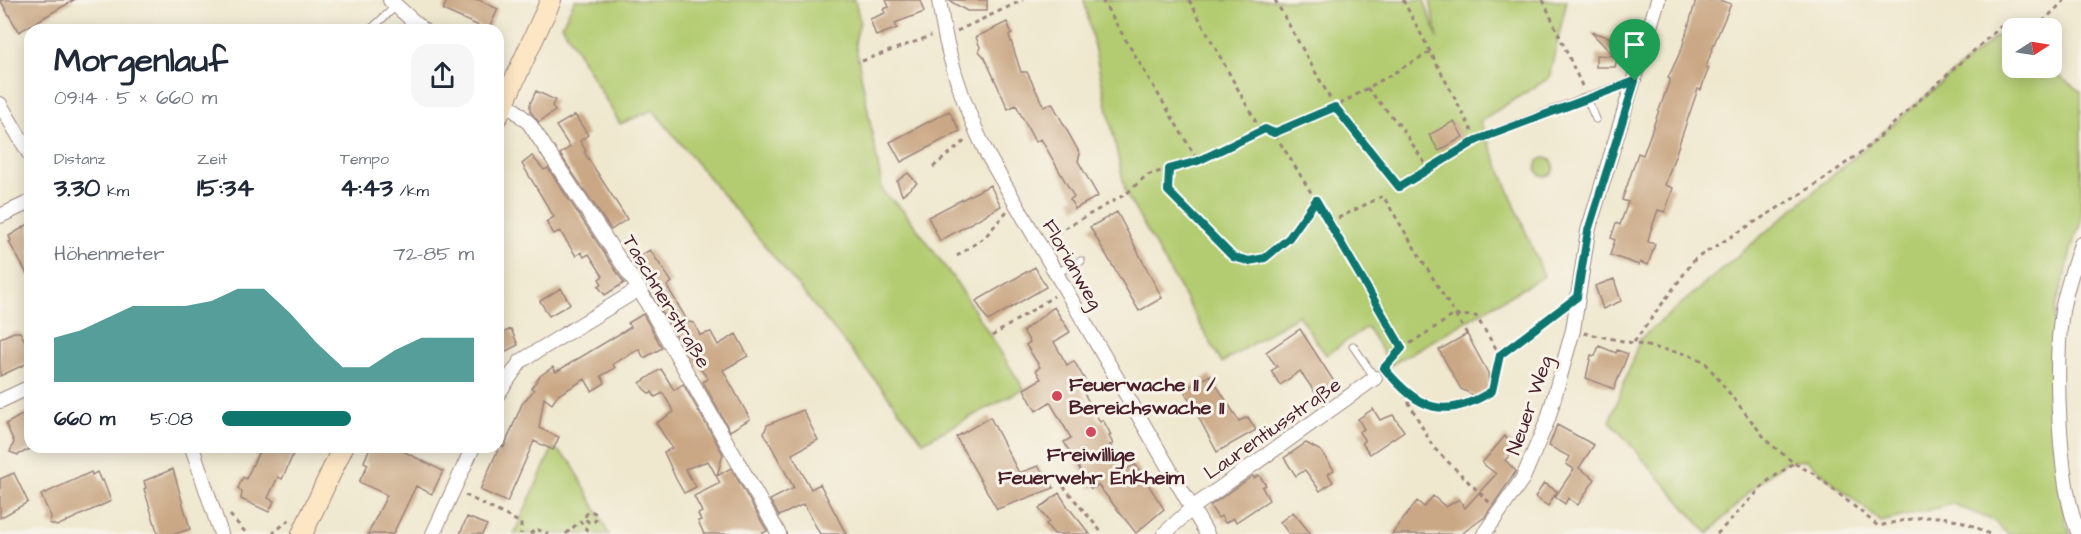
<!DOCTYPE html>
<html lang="de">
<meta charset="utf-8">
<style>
body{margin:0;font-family:"Architects Daughter",sans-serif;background:#f6f6f7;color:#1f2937;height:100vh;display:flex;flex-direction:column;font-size:22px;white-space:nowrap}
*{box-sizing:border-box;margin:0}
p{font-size:20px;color:#747a83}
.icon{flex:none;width:33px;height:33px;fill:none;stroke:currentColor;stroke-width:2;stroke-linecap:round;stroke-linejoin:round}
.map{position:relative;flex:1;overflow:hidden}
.panel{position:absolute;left:24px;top:24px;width:480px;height:429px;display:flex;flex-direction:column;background:#fff;border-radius:18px;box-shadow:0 3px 15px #0003}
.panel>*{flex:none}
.needle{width:39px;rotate:78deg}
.fabs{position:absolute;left:2002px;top:18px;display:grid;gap:12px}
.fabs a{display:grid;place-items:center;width:60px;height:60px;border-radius:12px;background:#fff;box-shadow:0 3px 15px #0003;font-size:30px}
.pin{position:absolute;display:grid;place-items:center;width:51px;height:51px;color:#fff;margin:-62px -26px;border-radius:50% 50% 50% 0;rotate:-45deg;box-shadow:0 0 6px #0007}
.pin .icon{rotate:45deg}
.round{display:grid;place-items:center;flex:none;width:63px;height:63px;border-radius:18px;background:#f6f6f7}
.head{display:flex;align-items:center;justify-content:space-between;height:102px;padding:0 30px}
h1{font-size:33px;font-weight:800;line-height:45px}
.stats{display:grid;grid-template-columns:repeat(3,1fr);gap:9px;height:102px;padding:6px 30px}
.stats div{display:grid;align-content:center}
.stats b{font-size:26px;font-weight:800}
.stats small{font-size:16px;font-weight:400}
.stats p{font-size:16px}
.chart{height:168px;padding:12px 30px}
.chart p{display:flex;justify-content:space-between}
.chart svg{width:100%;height:108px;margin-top:6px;fill:#0f766e;opacity:.7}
ul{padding:0 30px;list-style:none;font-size:20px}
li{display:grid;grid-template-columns:96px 72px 1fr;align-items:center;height:45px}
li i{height:15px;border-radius:8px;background:#0f766e}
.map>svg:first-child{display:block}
</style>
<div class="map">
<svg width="2081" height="534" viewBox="0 0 2081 534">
<rect width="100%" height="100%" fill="#f7f3e8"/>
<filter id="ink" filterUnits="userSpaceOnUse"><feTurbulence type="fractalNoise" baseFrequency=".0167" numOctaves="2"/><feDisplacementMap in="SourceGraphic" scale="12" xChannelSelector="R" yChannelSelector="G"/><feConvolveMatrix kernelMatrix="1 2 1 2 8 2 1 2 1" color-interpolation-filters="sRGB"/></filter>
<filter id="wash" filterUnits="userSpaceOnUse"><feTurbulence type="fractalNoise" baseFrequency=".008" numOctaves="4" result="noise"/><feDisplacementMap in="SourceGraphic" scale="24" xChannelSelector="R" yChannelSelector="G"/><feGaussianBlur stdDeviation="1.35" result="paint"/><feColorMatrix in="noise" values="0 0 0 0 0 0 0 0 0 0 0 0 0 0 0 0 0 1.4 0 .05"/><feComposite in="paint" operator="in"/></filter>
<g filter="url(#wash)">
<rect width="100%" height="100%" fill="#efe8cf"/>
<path fill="#b3cc71" stroke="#7e764e" stroke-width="1.5" d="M575 0H855L860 21 855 42 883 192 904 211 957 283 1024 389 923 442 885 392 653 110 620 124 562 25Z
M1084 0H1424L1438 39 1430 0H1567L1549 78 1480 121 1544 276 1391 365 1367 327 1326 355 1298 315 1222 363 1126 194Z
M2000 33 2013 42V68H2048L2081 92V226L2075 236 2055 311 2056 415 2060 488 2066 524 2071 534H2008L1994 521 1953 504 1881 522 1806 460 1785 462 1751 490 1708 534 1610 421 1640 339Z
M1536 167a9 9 0 1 1 18 0a9 9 0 1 1-18 0Z
M553 447 571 462 609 534H514Z"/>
<g id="blocks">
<path fill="#caa885" d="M0 0H74L19 32Z
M447 0H479L498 9 488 30 443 10Z
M886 0H920L924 12 895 23 897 28 876 36 870 19 885 13 883 9 889 7Z
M948 0H987V11H967Z
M1696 0H1719L1731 4 1714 44 1706 67 1709 68 1705 78 1701 90 1698 89 1665 185 1673 188 1665 212 1658 210 1650 233 1648 242 1655 244 1648 265 1640 262 1639 265 1610 255 1615 240 1611 238 1616 223 1620 225 1628 202 1622 200 1628 183 1638 153 1643 155 1662 102 1670 79 1668 78 1682 48Z
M1007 22 1012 34 1009 35 1021 72H1027L1044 107 1052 103 1080 154 1078 161 1098 196 1075 209 1070 199 1074 197 1041 139 1035 142 1016 105 1008 109 985 58 979 51 980 47 976 37Z
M1591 32 1622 41 1615 67H1596V55L1614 56Z
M536 91 555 100 552 106 555 111 539 122 530 111V104Z
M949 111 960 131 901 162 890 142Z
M575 115 588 135 580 141 586 151 584 152 627 219 611 230 560 154 570 147 556 126Z
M1454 121 1463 137 1439 151 1429 135Z
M532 156 544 170 548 168 624 283 605 295 598 286 602 284 599 279 603 276 589 254 584 257 581 252 576 256 560 231 554 234 546 222 554 217 522 164Z
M908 173 917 183 902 195 897 181Z
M990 185 1001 206 940 241 928 217Z
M1117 212 1162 298 1139 311 1090 227Z
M30 223V279L9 242 11 241 9 236Z
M650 250 672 282 667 286 688 322 694 323 700 335 711 332 718 345 736 334 748 356 723 370 750 419 730 431 703 382 708 379 678 339 631 261Z
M1035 267 1046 287 988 321 976 301Z
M1614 279 1621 301 1603 309 1595 286Z
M561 288 570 304 549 316 540 301Z
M1054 307 1070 332 1054 342 1067 365 1074 361 1086 382 1080 386 1100 422 1103 420 1111 435 1109 436 1113 444 1110 445 1124 471 1135 464 1164 509 1136 533 1098 485 1091 489 1064 442 1071 438 1050 402 1036 411 1024 389 1041 379 1036 370 1040 367 1026 345 1030 342 1023 331Z
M643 314 662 348 644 358 639 349 613 364 615 368 601 376 605 383 592 391 585 379 558 395 552 404 544 398 539 428 559 437 553 450 534 441 507 502 480 490 500 445 504 447 522 404 534 390 531 388 540 376 553 367 556 372 631 327 628 323Z
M511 329 518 345 498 355V335Z
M1300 329 1335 383 1317 395 1300 371 1280 385 1271 371 1277 367 1266 352Z
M14 332H20L25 341 30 351V362L0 376V338Z
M1467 334 1488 373 1489 388 1475 396 1461 389 1439 350Z
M1599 346 1616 353 1617 350 1628 354 1614 389 1586 378 1591 355 1595 356Z
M661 369 674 390 683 384 723 454 717 476 731 468 767 531 761 534H704L698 521 701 520 698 514 702 512 694 496 720 483 708 461 685 469 696 487 684 493 676 479 664 452 672 448 656 423 674 412 663 393 655 397 652 392 650 394 644 389 640 383Z
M1210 375 1239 421 1248 417 1256 430 1217 452 1184 390Z
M1373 409 1380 420 1393 415 1404 431 1370 454 1362 443 1365 441 1359 432 1364 429 1358 419Z
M30 410V449L18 455 10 452 14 442 6 424Z
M803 410 818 440 792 454 811 489 820 484 846 534H820L804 504 779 516 770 500 794 488 764 433 767 425Z
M990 417 1019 473 1038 466 1054 488 997 509 956 437Z
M1557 425 1594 445 1579 468 1595 479 1578 505 1568 498 1565 504 1555 497 1574 469 1566 464 1570 457 1549 446Z
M1505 436 1516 449 1505 460 1516 471 1485 517 1461 534H1392L1417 501 1424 507 1433 496 1446 507 1459 499 1465 508 1496 474 1482 463Z
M1306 443 1321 451 1334 470 1328 474 1333 482 1320 491 1305 470 1296 476 1284 458Z
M261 447H296L286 471 282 479 278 477 268 498 274 501 269 512 241 499 242 492 238 488 243 477 246 479Z
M370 447H395L443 471 432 494 416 486 393 534H368L387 495 359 482 368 464 364 462Z
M173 469 190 529 175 534H158L144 489 146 488 144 481Z
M91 472 92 475 97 472 101 481 103 480 111 501 57 526 49 523 51 517 41 495Z
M14 473 28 502 0 518V479Z
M1259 475 1266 485 1262 487 1269 500 1236 522 1233 518 1225 523 1221 516 1218 518 1210 506 1253 476 1254 478Z
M1544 483 1557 491 1548 506 1535 497Z
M1059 493 1068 507 1090 534H1054L1046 524 1049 522 1039 509Z
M1293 512 1311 534H1289L1280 522Z
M467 517 487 525 482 534H460Z"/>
</g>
</g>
<g filter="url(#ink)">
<use href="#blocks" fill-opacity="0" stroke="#9c847d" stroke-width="1.5"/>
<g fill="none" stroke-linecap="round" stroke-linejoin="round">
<defs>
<path id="service" d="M370 30 396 6
M1596 119 1586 97 1632 82
M1477 140 1586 97
M1056 273 1081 261
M1353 346 1375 378"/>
<path id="minor" d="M390 0 423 30
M939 0C946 54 963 105 987 154L1207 534
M500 97 529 123 639 289 779 534
M0 104 30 155
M0 216 30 202
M498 394 521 361 639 289
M0 401 30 387
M192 447 221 534
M433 534 473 447
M1164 534 1192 508 1375 378
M1484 534 1523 478 1548 419 1573 330 1588 231 1658 0
M2079 534C2058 487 2054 362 2062 311 2066 288 2074 266 2081 244"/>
<path id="secondary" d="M498 116 551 0
M302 534 343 447"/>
</defs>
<use href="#service" stroke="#9c847d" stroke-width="9"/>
<use href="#minor" stroke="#9c847d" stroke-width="16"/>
<use href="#secondary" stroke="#9c847d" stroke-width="22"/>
<path stroke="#9c847d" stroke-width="3" stroke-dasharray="4.5 4.5" stroke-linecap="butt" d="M1102 0 1198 161
M1189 0 1257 124 1265 129
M1275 0 1335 107 1399 187 1470 145
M1403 0 1472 131
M1543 0 1583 88
M2036 28 2065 0
M957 31 1023 0
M862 61 931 36
M1367 88 1401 127 1429 169
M1274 133 1335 107 1430 52
M933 167 966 140
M1316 200 1289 238 1265 258 1249 261 1233 257 1168 191 1169 169 1198 161 1265 129 1274 133C1319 204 1361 275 1403 348
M1330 222 1383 196 1467 334
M1049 237 1126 194 1147 175 1169 169
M957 256 985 237 1007 211
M1584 333 1686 354 1704 361 1768 442 1794 463 1816 475 1878 526C1924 516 1945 509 1989 534
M992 336 1054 296
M1634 342 1695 259 1820 182 1868 147 2000 27 2013 29
M1500 355 1561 309
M1384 368 1403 348 1454 315 1476 316 1500 355 1492 391C1452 416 1442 412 1402 390
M1388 372 1402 390 1433 447 1490 503
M1063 486 1103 534
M465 495 521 523V534
M585.5 517a5.5 5.5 0 1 1 11 0a5.5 5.5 0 1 1-11 0Z
M230 515 247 534
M272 534 290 519
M530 534 536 529 548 534
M566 534 580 521 590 534
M1717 534 1768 481 1794 463"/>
<use href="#service" stroke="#fff" stroke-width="7"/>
<use href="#minor" stroke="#fff" stroke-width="14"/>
<use href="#secondary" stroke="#fce6c4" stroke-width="20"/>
</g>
</g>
<g fill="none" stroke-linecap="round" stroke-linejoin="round" filter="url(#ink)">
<defs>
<path id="route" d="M1635 81 1588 231 1577 297 1500 355 1492 391C1444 421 1419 410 1384 368L1402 348 1316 200 1289 238 1265 258 1249 261 1233 257 1168 191 1169 169 1198 161 1265 129 1274 133 1335 107 1399 187 1477 140Z"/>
</defs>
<use href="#route" stroke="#fff" stroke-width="12"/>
<use href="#route" stroke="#0f766e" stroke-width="8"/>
</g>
<g fill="#d1495b" stroke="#f7f3e8" stroke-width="2">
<circle cx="1057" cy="396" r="6"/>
<circle cx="1091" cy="432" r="6"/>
</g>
<g text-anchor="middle" stroke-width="6" stroke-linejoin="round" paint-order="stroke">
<g font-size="20" fill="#4a1f2b" stroke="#f7f3e8">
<text transform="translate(1073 264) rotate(60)" y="7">Florianweg</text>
<text transform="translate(667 301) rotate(59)" y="7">Taschnerstraße</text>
<text transform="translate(1529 405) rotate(-71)" y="7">Neuer Weg</text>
<text transform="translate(1272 428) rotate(-35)" y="7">Laurentiusstraße</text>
</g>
<g font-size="20" font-weight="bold" fill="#4a1f2b" stroke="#f7f3e8" text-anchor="start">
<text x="1069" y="391">Feuerwache 11 /<tspan x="1069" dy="23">Bereichswache 11</tspan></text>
<text x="1091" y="461" text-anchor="middle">Freiwillige<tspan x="1091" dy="23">Feuerwehr Enkheim</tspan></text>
</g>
</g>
</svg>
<div class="fabs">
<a><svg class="needle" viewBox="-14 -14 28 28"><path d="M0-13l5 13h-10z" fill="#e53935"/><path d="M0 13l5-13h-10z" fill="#747a83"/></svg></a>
</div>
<div class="pin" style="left:1635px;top:81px;background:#1e9e55"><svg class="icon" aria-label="arrive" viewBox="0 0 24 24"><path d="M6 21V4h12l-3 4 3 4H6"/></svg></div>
<section class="panel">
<div class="head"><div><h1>Morgenlauf</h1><p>09:14 · 5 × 660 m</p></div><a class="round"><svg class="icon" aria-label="share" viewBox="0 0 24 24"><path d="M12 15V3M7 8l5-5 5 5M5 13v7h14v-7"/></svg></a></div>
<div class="stats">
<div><p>Distanz</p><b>3.30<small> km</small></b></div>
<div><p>Zeit</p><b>15:34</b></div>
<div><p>Tempo</p><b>4:43<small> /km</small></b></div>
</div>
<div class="chart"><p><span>Höhenmeter</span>72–85 m</p>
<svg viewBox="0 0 160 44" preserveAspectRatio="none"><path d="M0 44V26L10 23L20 18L30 13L40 13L50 13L60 11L70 6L80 6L90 16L100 28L110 38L120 38L130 31L140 26L150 26L160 26V44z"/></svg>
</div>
<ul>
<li><b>660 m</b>5:08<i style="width:51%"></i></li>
</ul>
</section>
</div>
